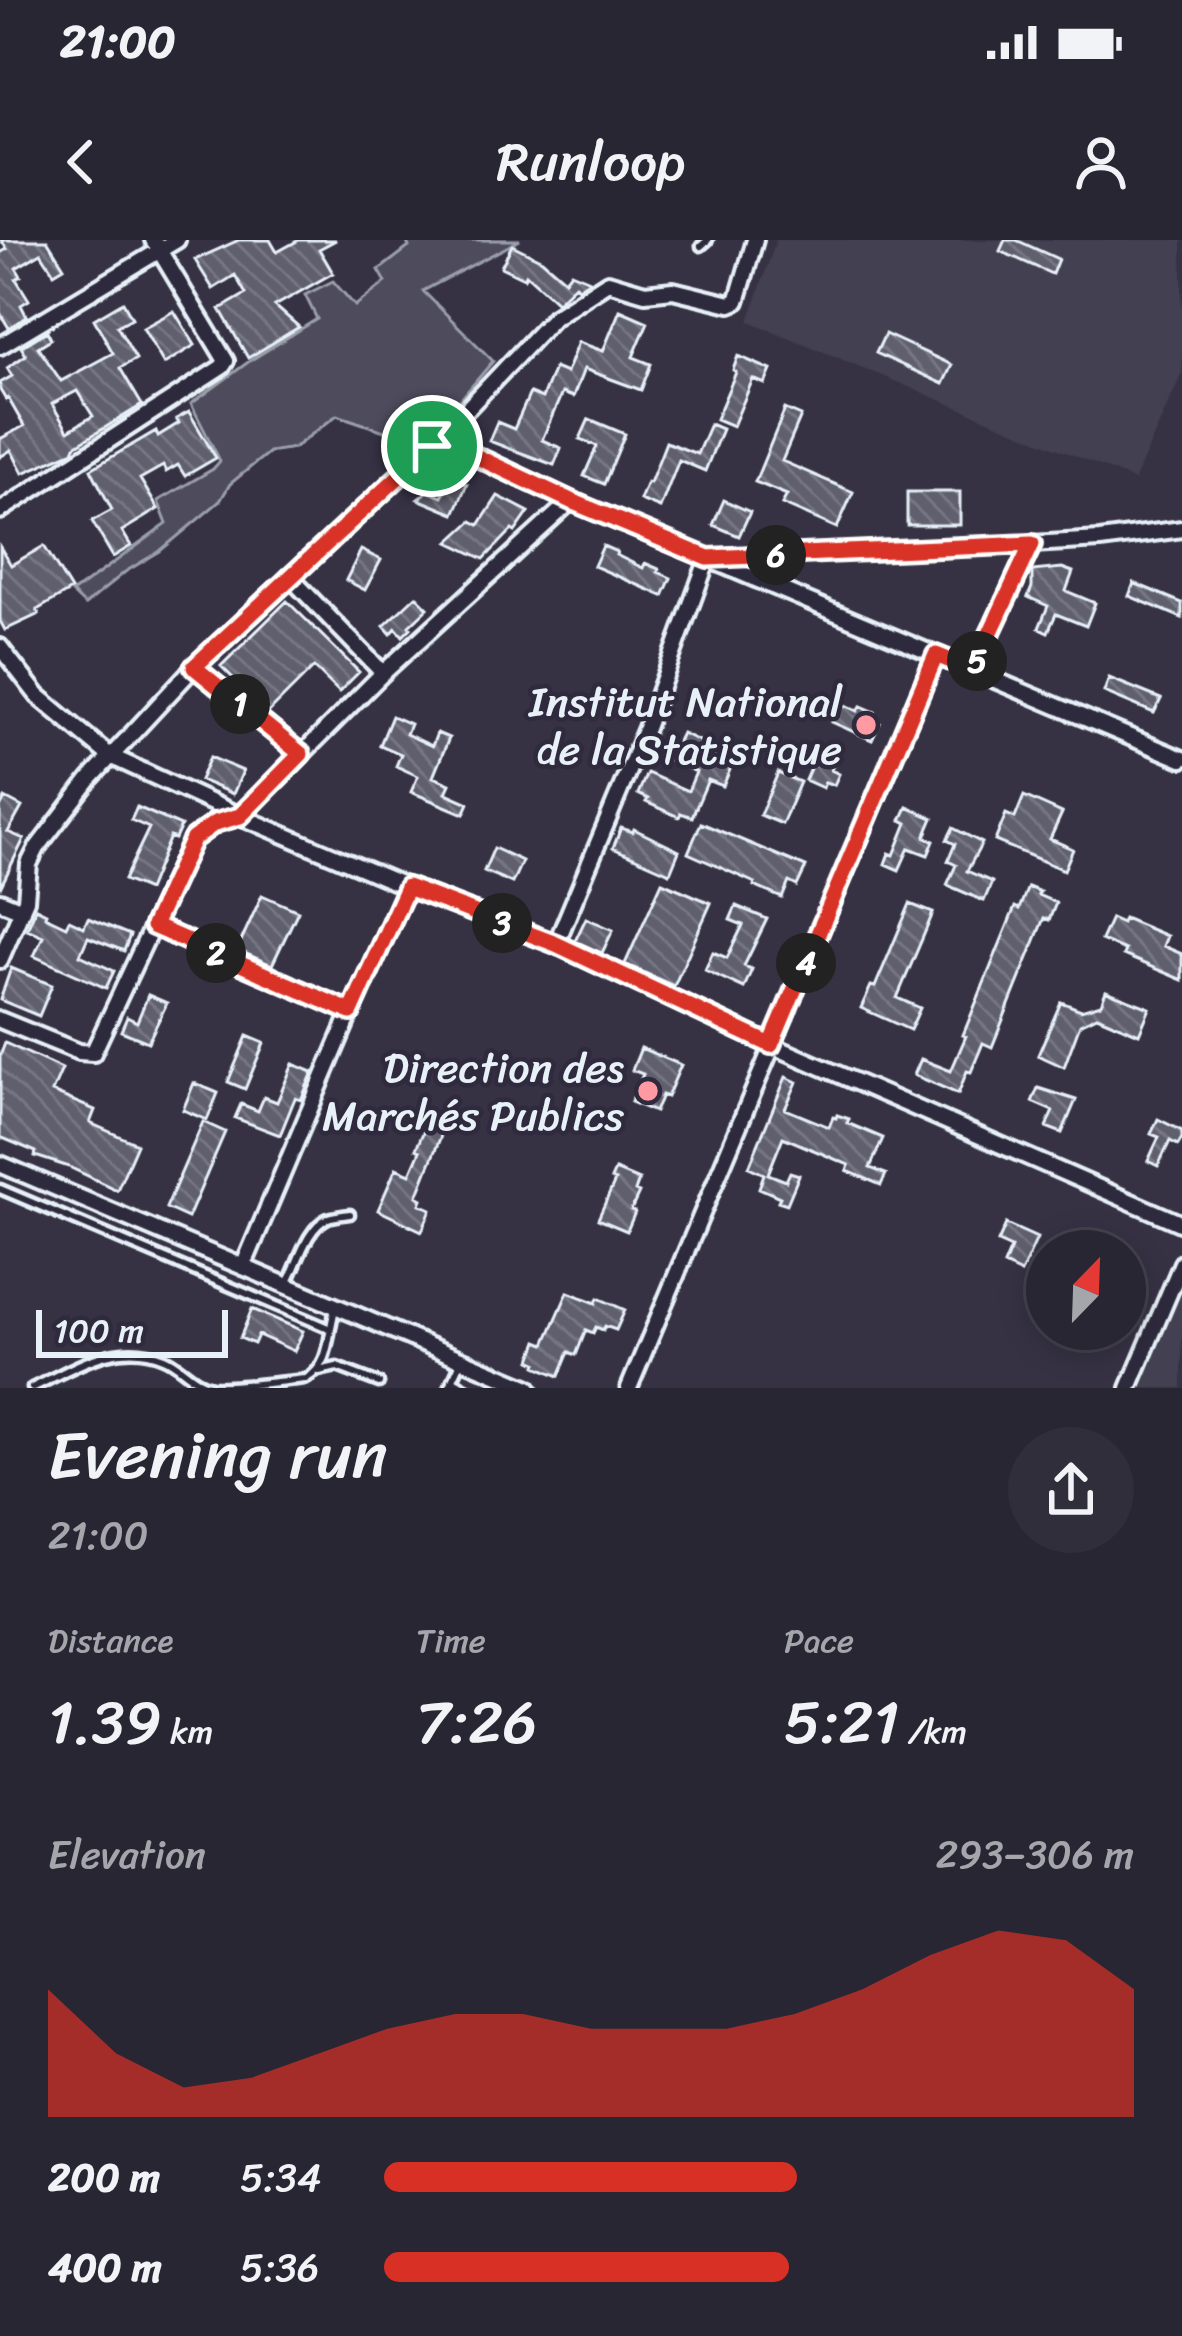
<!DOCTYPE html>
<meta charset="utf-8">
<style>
body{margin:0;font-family:Sriracha,sans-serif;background:#302e3b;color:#f1f3f6;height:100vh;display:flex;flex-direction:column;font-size:45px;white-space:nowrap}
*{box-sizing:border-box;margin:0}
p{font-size:39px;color:#a5a5ac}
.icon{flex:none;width:66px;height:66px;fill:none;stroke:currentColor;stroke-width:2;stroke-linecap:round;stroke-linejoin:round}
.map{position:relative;height:1148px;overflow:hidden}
.side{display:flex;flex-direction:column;background:#282633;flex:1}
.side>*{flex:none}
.needle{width:78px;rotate:23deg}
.fabs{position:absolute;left:1026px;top:990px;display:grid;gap:24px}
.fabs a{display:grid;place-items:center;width:120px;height:120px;border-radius:50%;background:#282633;box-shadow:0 6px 30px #0003,0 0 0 3px #44434e;font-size:60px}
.scale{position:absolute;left:36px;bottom:30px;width:192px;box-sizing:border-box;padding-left:12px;border:6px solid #e8f1f8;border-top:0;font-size:33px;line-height:42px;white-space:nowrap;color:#e8f1f8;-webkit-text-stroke:9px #2f2a3d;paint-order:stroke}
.pin{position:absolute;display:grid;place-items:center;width:102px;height:102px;color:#fff;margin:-51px;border:6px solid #fff;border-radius:50%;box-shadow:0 3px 12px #0007}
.km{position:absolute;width:60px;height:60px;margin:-30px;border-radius:50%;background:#222;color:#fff;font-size:33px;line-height:60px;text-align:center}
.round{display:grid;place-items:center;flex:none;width:126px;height:126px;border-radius:63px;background:#302e3b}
.summary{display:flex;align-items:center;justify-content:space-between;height:204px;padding:0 48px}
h1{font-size:66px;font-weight:600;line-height:90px}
.stats{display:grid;grid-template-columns:repeat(3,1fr);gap:18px;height:204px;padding:12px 48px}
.stats div{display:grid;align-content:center}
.stats b{font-size:60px;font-weight:600}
.stats small{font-size:33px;font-weight:400}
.stats p{font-size:33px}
.chart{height:336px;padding:24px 48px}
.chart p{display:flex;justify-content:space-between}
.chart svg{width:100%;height:216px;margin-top:12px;fill:#d93025;opacity:.7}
ul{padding:0 48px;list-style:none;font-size:39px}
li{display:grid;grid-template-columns:192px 144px 1fr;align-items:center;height:90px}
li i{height:30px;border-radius:15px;background:#d93025}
.status{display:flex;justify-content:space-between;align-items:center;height:84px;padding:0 60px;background:#282633;direction:ltr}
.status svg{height:33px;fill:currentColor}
header{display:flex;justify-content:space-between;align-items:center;height:156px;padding:0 48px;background:#282633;font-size:54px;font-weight:600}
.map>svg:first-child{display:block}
</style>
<div class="status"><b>21:00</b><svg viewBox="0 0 49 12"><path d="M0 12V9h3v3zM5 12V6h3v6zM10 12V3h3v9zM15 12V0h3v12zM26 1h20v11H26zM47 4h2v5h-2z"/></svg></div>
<header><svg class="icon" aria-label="back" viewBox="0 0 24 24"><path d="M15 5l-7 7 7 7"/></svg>Runloop<svg class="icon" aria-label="person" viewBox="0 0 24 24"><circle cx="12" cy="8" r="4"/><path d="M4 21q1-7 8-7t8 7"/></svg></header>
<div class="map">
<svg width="1182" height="1148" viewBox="0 0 1182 1148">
<defs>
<pattern id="building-back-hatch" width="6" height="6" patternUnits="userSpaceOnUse" patternTransform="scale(3)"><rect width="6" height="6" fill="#605e6e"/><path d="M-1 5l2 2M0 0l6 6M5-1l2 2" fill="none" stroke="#777683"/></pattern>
</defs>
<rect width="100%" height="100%" fill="#363244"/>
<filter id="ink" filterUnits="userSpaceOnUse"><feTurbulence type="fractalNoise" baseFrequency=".00833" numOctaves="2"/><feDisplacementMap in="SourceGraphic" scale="24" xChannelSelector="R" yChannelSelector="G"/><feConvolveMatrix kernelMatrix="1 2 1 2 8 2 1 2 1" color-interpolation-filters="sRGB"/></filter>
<g filter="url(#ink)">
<path fill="#433f51" d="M776 0H1182V133L1135 239 1136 241 749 81Z
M1182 1049V1148H1139Z"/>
<path fill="#4d4b5c" stroke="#9a9eaa" stroke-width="3" d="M406 0H520L423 51 493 121 423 204 337 175 294 208 269 212 230 244 220 261 160 311 125 332 85 365 72 353 167 284 158 261 213 229 220 221 191 164 251 120 317 79 305 55 333 41 355 66 386 42 379 30 409 7Z"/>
<path fill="url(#building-back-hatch)" stroke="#e8f1f8" stroke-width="3" fill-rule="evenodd" d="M1 0H47L64 27 54 33 41 13 16 28 21 36 16 39 29 60 21 65 27 77 9 88 0 73V13L7 9Z
M239 0H270L277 12 299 0H336L319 9 333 33 275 66 299 87 248 118 220 69 246 54 235 35 213 49 195 20Z
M1005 0H1016L1058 19 1052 34 1000 11Z
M512 5 542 20 565 40 571 32 590 40 578 48 575 45 557 62 526 34 524 38 501 27Z
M123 62 132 78 117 86 136 119 120 128 142 165 75 206 73 211 23 233 11 210 0 217V199L24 186 8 158 6 160 0 150V143L12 136 7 128 26 115 21 107 47 91 51 99 38 107 61 141 113 113 94 79ZM77 151 93 176 68 191 52 164Z
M620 70 648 82 633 117 651 124 641 150 584 129 573 157 562 153 542 200 561 208 554 225 489 201 497 182 514 189 530 153 542 158 554 128 566 133 578 102 603 111Z
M174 71 195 105 164 124 143 88Z
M885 94 952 125 943 144 876 113Z
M738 116 771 130 765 144 753 139 733 186 716 179 736 132 733 130Z
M785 169 801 176 782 221 853 252 837 288 782 264 787 255 755 242Z
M189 172 216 218 185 236 178 225 166 232 163 226 140 239 158 269 122 291 131 306 113 317 92 281 112 270 91 229 156 191 158 196 179 183 176 179Z
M589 179 625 194 604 244 584 236 597 206 580 199Z
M710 184 722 189 705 231 679 220 660 268 640 260 647 242 650 243 666 202 697 214Z
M450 238 467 244 454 274 418 259 428 251 442 257Z
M907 252H960V285H907Z
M498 256 529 272 515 292 512 290 484 319 449 302 472 281 479 285Z
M724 260 750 272 739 296 713 285Z
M44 306 71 350 37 370 39 374 5 390 0 381V307L11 325Z
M603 306 617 312 616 315 643 328 645 323 659 329 658 332 671 338 663 356 594 326Z
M361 310 381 320 365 350 346 340Z
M1062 328 1073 332 1066 351 1095 363 1086 386 1056 374 1048 392 1039 388 1048 366 1028 357 1032 347V331Z
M1134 343 1182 363V378L1129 356Z
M416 356 428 368 409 386 411 388 403 396 396 388 391 394 384 386Z
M287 361 359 432 339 452 314 427 268 473 221 426Z
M1109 438 1161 459 1154 473 1104 452Z
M841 463 858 471 861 466 875 472 871 479 880 483 872 500 832 482Z
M392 476 410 484 406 494 432 506 437 493 449 498 433 537 450 544 446 553 469 563 464 574 411 552 418 536 396 526 401 514 380 505Z
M682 493 703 503 700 511 722 521 725 513 735 518 723 546 708 540 692 577 681 573 679 577 646 562 648 559 638 554 647 533 688 551 696 532 669 520Z
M820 506 838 514 831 530 839 534 834 545 825 542 823 548 805 540Z
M210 517 243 531 233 554 200 540Z
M778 533 800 542 782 584 760 575Z
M1024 556 1062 573 1050 599 1073 609 1064 630 995 601 1006 574 1015 578Z
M5 558 22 567 8 592 24 599 0 648V568Z
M137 567 181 586 175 599 170 597 148 650 124 640 149 588 131 580Z
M907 567 933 578 925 597 934 601 928 615 909 608 899 630 885 624 889 613 894 615 907 583 901 580Z
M701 583 806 627 797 646 789 642 782 658 754 646 755 643 688 613Z
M621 588 633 592 634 589 679 611 670 633 613 608Z
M953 588 982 603 967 631 992 642 984 661 947 645 956 625 948 621 955 604 947 600Z
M494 608 522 621 512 643 484 631Z
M662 642 711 663 674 746 625 724Z
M1028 647 1040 652 1038 655 1056 663 1049 680 1044 678 992 807 983 803 971 832 967 831 958 854 914 835 921 819 951 831 966 796 963 795 1015 667 1019 669Z
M262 655 298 671 272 725 237 710Z
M910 664 933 673 897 758 920 768 910 790 861 768 871 746 875 747Z
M736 666 767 679 744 726 752 729 744 748 705 730 713 712 727 718 743 685 730 680Z
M36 668 46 673 45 676 66 686 69 680 84 687 88 678 130 695 124 711 88 697 80 715 114 731 106 748 34 716 43 696 27 689Z
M586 678 613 690 602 713 575 701Z
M1111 678 1122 683 1124 678 1167 696 1163 706 1182 714V740L1123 715 1125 710 1101 700Z
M11 728 52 745 39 776 0 760Z
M1106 751 1150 768 1139 794 1097 776 1080 784 1064 827 1038 815 1061 762 1081 770 1101 764Z
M148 755 167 763 148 802 121 791 127 777 137 782Z
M247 796 264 803 245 849 228 842Z
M5 803 62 829 52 852 95 870 90 883 137 904 117 950 69 927 35 916 36 912 0 897V816Z
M641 808 681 825 667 857 662 855 655 872 631 862 643 834 632 830Z
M293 824 313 832 301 860 295 858 280 895 235 878 241 864 258 871 264 857 277 862Z
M786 837 797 842 785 869 829 887 833 877 836 878 837 875 849 879 847 883 883 898 870 928 886 934 881 945 847 931 849 925 783 897 768 934 786 941 790 932 799 935 787 964 778 961 780 957 759 948 764 934 749 927Z
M194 843 218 853 207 880 183 870Z
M1038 848 1076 860 1062 893 1046 887 1053 871 1032 862Z
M1158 879 1182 891V898L1178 905 1170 901 1158 926 1148 921 1159 897 1151 894Z
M428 881 444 888 417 956 422 959 420 964 431 969 422 991 378 970 396 928 410 934 420 911 416 909Z
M203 882 225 892 188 978 166 968Z
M615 930 639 940 635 951 639 953 631 970 635 972 627 991 598 979 615 941 611 939Z
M1006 984 1037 998 1021 1033 1004 1025 1011 1008 998 1002Z
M568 1052 596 1063 598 1058 625 1070 616 1090 605 1086 603 1090 596 1087 593 1093 586 1090 576 1115 569 1112 559 1136 536 1126 537 1123 531 1120 538 1101 545 1104Z
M252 1069 303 1091 294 1111 258 1095 254 1104 240 1098Z"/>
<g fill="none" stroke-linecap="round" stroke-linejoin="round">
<defs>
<path id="service" d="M701 6 708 0
M0 949 328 1088
M288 1042C298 1023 307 987 328 978 330 977 348 974 350 974
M319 1131 337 1127 379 1143
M452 1140 466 1148
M32 1148C74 1128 117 1098 164 1118 181 1125 193 1143 212 1146 235 1148 282 1141 306 1139 332 1124 327 1093 336 1066
M449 1148 461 1122"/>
<path id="minor" d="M0 106 177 0
M439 199 571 261 1182 519
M0 271 222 127 226 121 153 0
M290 337 383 433
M0 407 38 456 110 516 240 576 407 647 556 704 771 805 1182 984
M194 427 301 514
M973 430 1032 304 1100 300 1182 289
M0 661 22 670
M153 686 351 772
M556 704 646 488 708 318
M0 720 26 660 29 624 37 608 90 539 194 427 432 206 554 77 608 42 645 53 673 50 730 64 737 61 739 55 755 0
M0 780 79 812 93 813 193 599 215 583 240 576 383 433 571 261
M0 924 529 1148
M243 1027 351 772 407 647
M629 1148 936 415
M1129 1148 1182 1023"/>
</defs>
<use href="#service" stroke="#e8f1f8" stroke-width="15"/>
<use href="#minor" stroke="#e8f1f8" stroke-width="22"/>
<path stroke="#e8f1f8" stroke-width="3" stroke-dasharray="9 9" stroke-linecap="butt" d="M740 317 1018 305"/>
<use href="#service" stroke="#2f2a3d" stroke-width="6"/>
<use href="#minor" stroke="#2f2a3d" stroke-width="14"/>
</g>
</g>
<g fill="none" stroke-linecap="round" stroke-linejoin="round" filter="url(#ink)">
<defs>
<path id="route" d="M439 199 571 261 708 318 1032 304 973 430 936 415 771 805 556 704 407 647 351 772 153 686 193 599 215 583 240 576 301 514 194 427Z"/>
</defs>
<use href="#route" stroke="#fff" stroke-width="24"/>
<use href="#route" stroke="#d93025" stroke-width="15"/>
</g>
<g fill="#ff9aa2" stroke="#2f2a3d" stroke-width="4.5">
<circle cx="866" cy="485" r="12"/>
<circle cx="648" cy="851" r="12"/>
</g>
<g text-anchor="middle" stroke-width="9" stroke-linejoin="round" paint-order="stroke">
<g font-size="42" fill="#e8f1f8" stroke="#2f2a3d" text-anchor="end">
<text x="842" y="476">Institut National<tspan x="842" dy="48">de la Statistique</tspan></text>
<text x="624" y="842">Direction des<tspan x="624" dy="48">Marchés Publics</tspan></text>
</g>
</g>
</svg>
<div class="fabs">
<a><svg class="needle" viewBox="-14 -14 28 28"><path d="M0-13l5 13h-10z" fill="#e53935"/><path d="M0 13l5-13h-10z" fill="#a5a5ac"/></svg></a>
</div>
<div class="scale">100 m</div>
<div class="pin" style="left:432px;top:206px;background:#1e9e55"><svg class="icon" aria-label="arrive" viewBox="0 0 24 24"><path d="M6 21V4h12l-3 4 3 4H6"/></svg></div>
<b class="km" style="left:240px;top:464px">1</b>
<b class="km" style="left:216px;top:713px">2</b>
<b class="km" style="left:502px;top:683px">3</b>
<b class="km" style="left:806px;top:723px">4</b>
<b class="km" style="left:977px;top:421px">5</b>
<b class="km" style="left:776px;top:315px">6</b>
</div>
<section class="side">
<div class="summary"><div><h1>Evening run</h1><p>21:00</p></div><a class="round"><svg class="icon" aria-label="share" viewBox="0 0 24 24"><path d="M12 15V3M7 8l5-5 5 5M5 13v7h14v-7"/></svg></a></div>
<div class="stats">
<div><p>Distance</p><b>1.39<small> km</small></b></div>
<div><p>Time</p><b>7:26</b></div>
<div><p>Pace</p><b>5:21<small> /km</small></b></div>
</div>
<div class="chart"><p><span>Elevation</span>293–306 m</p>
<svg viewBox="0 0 160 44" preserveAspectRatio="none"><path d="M0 44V18L10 31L20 38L30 36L40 31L50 26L60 23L70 23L80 26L90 26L100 26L110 23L120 18L130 11L140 6L150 8L160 18V44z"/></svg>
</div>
<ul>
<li><b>200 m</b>5:34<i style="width:55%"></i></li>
<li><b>400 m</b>5:36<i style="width:54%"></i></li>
</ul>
</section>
